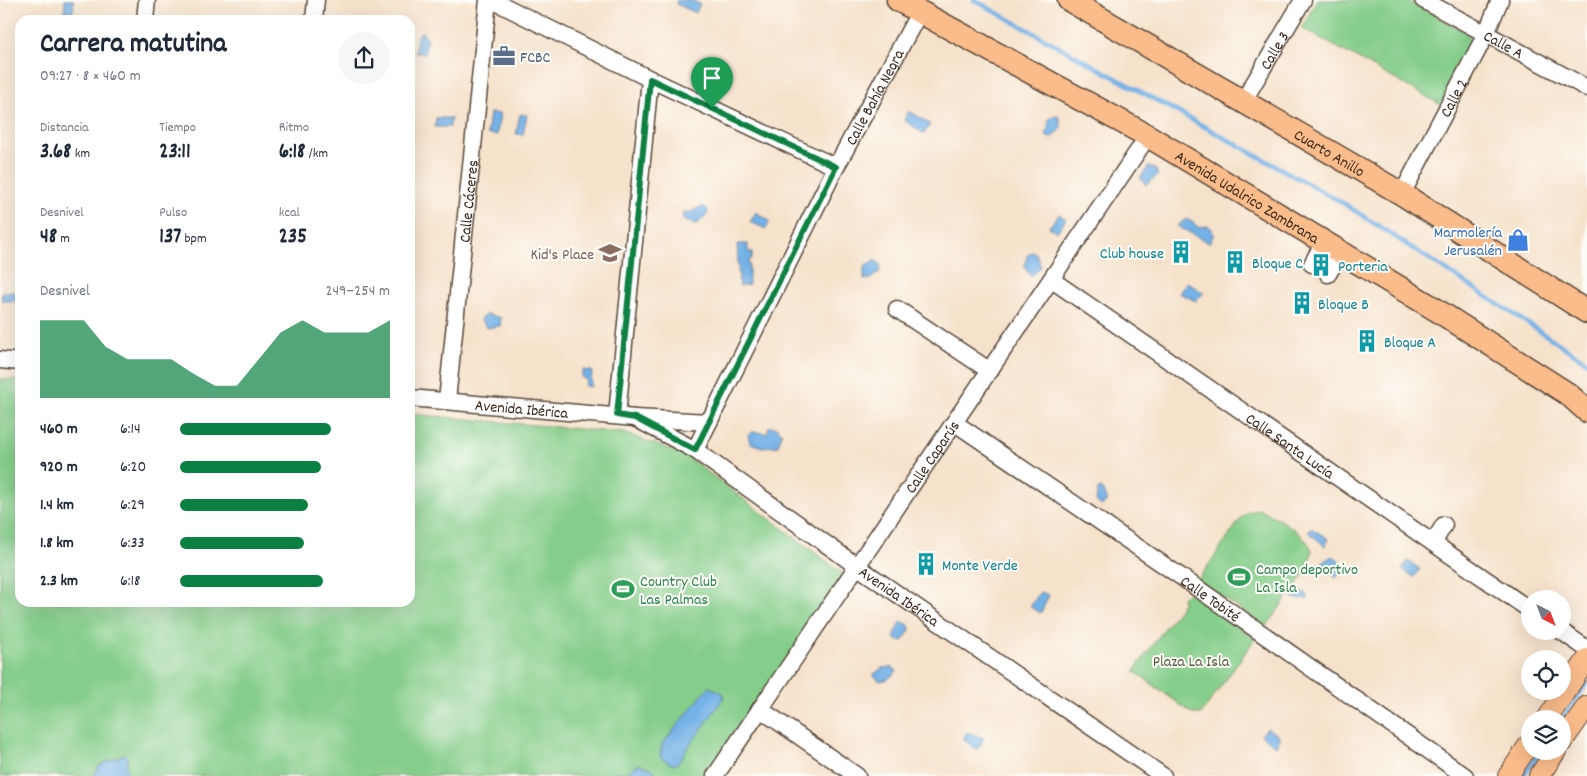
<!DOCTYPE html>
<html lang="es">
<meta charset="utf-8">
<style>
body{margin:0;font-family:Dekko,sans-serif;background:#f6f6f7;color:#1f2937;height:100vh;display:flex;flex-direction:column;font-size:19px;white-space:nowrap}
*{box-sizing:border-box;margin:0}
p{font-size:16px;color:#747a83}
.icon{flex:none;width:28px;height:28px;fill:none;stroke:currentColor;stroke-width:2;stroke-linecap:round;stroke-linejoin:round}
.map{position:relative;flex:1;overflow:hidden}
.panel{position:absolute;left:15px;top:15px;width:400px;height:592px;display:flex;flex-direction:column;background:#fff;border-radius:15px;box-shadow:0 5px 20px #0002}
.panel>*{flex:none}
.needle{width:32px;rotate:138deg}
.fabs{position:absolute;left:1521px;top:590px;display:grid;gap:10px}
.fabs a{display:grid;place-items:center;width:50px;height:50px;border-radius:50%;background:#fff;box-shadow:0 5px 20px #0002;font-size:25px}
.pin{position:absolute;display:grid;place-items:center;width:42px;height:42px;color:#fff;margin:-51px -21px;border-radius:50% 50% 50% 0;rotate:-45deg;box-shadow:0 0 5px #0007}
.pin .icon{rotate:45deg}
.round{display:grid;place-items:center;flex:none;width:52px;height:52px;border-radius:26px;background:#f6f6f7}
.head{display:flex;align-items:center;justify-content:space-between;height:85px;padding:0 25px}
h1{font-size:28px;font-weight:800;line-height:38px}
.metrics{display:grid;grid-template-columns:repeat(3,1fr);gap:8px;height:85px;padding:5px 25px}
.metrics div{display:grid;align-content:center}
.metrics b{font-size:21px;font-weight:800}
.metrics small{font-size:14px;font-weight:400}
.metrics p{font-size:14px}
.chart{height:140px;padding:10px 25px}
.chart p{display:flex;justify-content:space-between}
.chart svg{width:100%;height:90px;margin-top:5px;fill:#0b8043;opacity:.7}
ul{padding:0 25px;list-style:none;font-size:16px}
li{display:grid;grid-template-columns:80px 60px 1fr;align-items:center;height:38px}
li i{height:12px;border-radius:6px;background:#0b8043}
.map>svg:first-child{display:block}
</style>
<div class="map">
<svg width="1587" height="776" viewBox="0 0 1587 776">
<rect width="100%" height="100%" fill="#fdfcf7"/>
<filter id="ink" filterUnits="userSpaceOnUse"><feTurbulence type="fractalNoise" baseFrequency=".02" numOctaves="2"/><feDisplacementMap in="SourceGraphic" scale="10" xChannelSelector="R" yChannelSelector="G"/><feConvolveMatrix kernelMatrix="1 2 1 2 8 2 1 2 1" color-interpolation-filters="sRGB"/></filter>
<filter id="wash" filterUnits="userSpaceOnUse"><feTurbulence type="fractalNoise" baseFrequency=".0096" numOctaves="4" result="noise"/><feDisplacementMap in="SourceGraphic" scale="20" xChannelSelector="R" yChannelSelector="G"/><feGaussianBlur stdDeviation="1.12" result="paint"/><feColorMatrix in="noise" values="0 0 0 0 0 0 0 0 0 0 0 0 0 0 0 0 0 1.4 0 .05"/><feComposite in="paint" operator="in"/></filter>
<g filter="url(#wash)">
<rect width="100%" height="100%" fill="#f6e2cb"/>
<path fill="#85cd8a" stroke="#607c54" d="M1317 0H1406L1467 33 1473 47 1445 107 1302 28Z
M0 379 20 380V602H410V414L624 433 685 455 846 576 709 776H0Z
M1258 509C1274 515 1307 534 1312 551L1308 568 1266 627 1198 580 1242 517 1248 512Z
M1192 592 1255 639 1201 714H1193L1134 671 1183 603 1182 596Z"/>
<path fill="#73b1e6" stroke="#576e82" d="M65 0H74L73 12H64Z
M677 0H691L700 4 696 13 676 4Z
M422 32 427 38 425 53H415L417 35Z
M909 111 930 124 924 134 904 120Z
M490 113 500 114 497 135 487 134Z
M520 114 527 115 523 135 516 134Z
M1057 116 1060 118 1061 128 1052 138 1047 137 1045 134 1049 127 1048 121 1051 117Z
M436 118H451L450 127H435Z
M1149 166 1155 168 1158 175 1146 185 1140 178Z
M700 207H705L708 210 707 215 697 224 684 221 682 216 686 211 689 213Z
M756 212 770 221 766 229 750 222Z
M1059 214 1066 219 1057 232 1049 227Z
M1186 219 1194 223 1197 227 1209 226 1214 234 1209 243 1177 226Z
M737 244H748V252H752V259L749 260V285L739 286Z
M1032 252 1036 253 1041 267 1031 276 1024 267 1027 256Z
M873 261H876L880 264V272L870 279 864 280V267Z
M1187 282 1204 293 1196 301 1179 293Z
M3 292H19L20 301H3L1 297Z
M487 314 501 318 500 326 487 328 480 319Z
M582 370 592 371 591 387 585 386 586 379 582 378Z
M771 426 778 428 782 433 778 446 762 447 750 443 748 435 753 432 768 433V428Z
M1102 488 1107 502 1101 506 1096 501 1098 489Z
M1311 528 1329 539 1325 546 1308 532Z
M1333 556C1340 561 1342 563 1342 571L1336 578 1323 566V561Z
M1408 561 1420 569 1414 577 1402 569Z
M1294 591 1306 593 1309 599 1293 598 1291 596Z
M1040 592 1049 595 1041 613 1030 607Z
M901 621 909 625 910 630 903 641 896 640 894 636Z
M892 667 897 671 887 680 880 681 873 675 882 668Z
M709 687 722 692 724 697C712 715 701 731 688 747 683 753 682 759 677 764H671L660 757 662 744Z
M1267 728 1279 736V740L1276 746 1261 735Z
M968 732 984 738 978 749 973 748 964 739 965 735Z
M124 754 128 758 126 769 131 776H93L100 765Z
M639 764 654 770 656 776H604L614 772 626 773Z"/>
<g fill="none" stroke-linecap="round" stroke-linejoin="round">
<path stroke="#73b1e6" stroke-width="4.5" d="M974 0 1343 203 1587 362
M1562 719 1587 683
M1523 776 1540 751"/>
</g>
</g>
<g filter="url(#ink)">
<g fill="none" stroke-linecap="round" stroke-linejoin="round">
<defs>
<g id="minor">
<path d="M492 0 650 79 836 167"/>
<path id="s1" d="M1423 0 1587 88"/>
<path d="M145 20 147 0"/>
<path d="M314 20 316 0"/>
<path id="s2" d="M1244 100 1303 0"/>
<path id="s3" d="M1402 194 1486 34 1500 0"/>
<path d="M1312 264 1324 242"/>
<path d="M1328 274 1341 252"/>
<path id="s4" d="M1052 280 1530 610"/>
<path d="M897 309 990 371"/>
<path d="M0 360 20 362"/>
<path id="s5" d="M410 398 635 418 709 422"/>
<path id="s6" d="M447 401 488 0"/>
<path d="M617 415 650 79"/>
<path id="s7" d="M635 418 695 450 858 567 1163 776"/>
<path id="s8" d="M955 423 1180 576 1465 776"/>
<path id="s9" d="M695 450 836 167 920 11"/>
<path d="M1433 543 1444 525"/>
<path d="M1561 631 1587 649"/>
<path d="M760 709 857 776"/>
<path id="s10" d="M715 776 1148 136"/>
</g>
<path id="major" d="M1547 719 1587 659
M1562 742 1587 706
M1508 776 1530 743
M1539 776 1556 751"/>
<g id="highway">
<path id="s11" d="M898 0 1148 136 1435 309 1568 394 1587 411"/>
<path id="s12" d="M1069 0 1402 194 1587 312"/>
</g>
</defs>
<use href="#minor" stroke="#574638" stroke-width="19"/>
<use href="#major" stroke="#574638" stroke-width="22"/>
<use href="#highway" stroke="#574638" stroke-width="25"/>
<use href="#minor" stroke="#fff" stroke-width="16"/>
<use href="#major" stroke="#fabc8b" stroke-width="20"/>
<use href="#highway" stroke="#fabc8b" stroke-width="22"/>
</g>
</g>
<g fill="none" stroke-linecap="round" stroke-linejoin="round" filter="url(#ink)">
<defs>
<path id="route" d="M650 79 836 167 695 450 635 418 617 415Z"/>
</defs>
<use href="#route" stroke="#fff" stroke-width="10"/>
<use href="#route" stroke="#0b8043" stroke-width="6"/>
</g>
<defs>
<symbol id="office-bare" viewBox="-9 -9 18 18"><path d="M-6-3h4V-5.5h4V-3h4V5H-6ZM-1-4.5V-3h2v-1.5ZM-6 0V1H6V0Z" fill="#5c6f8a" stroke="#fdfcf7" stroke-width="2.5" paint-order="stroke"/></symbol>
<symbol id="shop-bare" viewBox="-9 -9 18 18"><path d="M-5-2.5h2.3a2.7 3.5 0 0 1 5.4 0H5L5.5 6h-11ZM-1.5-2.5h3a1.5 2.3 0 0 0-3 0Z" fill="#3f7fe0" stroke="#fdfcf7" stroke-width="2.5" paint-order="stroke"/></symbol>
<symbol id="building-bare" viewBox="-9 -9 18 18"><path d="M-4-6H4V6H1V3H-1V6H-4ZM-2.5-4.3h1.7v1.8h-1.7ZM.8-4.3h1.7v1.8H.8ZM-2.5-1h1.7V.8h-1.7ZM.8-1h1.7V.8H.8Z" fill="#0f9aa8" stroke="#fdfcf7" stroke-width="2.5" paint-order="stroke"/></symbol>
<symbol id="school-bare" viewBox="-9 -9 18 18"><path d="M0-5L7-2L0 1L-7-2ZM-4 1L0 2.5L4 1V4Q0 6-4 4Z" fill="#8d6e63" stroke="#fdfcf7" stroke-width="2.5" paint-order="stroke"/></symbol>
<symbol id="stadium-bare" viewBox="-9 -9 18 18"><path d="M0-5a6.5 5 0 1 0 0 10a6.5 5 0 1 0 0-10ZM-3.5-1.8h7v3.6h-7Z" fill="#2e9e5b" stroke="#fdfcf7" stroke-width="2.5" paint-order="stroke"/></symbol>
</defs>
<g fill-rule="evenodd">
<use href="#office-bare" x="488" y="40" width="32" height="32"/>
<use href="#shop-bare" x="1502" y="224" width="32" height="32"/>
<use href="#building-bare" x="1165" y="236" width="32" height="32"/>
<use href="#school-bare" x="594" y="237" width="32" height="32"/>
<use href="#building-bare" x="1219" y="246" width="32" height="32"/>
<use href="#building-bare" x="1305" y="249" width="32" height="32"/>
<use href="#building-bare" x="1286" y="287" width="32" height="32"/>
<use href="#building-bare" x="1351" y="325" width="32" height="32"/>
<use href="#building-bare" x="910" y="548" width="32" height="32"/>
<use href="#stadium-bare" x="1223" y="561" width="32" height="32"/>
<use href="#stadium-bare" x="607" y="573" width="32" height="32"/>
</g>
<g text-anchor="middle" stroke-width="4" stroke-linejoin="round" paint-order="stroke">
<g font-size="16" fill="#3b2a1e" stroke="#fdfcf7">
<text dy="6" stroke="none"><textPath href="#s1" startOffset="92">Calle A</textPath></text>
<text dy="6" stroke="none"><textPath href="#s2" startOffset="58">Calle 3</textPath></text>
<text dy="6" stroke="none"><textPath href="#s9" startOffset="396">Calle Bahía Negra</textPath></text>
<text dy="6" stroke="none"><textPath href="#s3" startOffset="109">Calle 2</textPath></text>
<text dy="6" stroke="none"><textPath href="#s12" startOffset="302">Cuarto Anillo</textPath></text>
<text dy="6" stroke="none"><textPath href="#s11" startOffset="401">Avenida Udalrico Zambrana</textPath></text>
<text dy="6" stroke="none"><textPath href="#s6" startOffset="201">Calle Cáceres</textPath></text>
<text dy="6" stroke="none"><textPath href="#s5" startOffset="112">Avenida Ibérica</textPath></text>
<text dy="6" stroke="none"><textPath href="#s4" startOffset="290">Calle Santa Lucía</textPath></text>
<text dy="6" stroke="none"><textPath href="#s10" startOffset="386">Calle Caparús</textPath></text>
<text dy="6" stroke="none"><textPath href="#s7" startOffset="319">Avenida Ibérica</textPath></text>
<text dy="6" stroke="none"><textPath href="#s8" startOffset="310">Calle Tobité</textPath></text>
</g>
<g font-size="16" fill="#4e5e75" stroke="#fdfcf7" text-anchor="start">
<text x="520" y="62">FCBC</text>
</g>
<g font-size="16" fill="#366cbe" stroke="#fdfcf7" text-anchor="end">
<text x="1502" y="237">Marmolería<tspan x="1502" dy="18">Jerusalén</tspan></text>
</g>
<g font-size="16" fill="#0d838f" stroke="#fdfcf7" text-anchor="start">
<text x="1164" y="258" text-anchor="end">Club house</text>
<text x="1252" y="268">Bloque C</text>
<text x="1338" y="271">Porteria</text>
<text x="1318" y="309">Bloque B</text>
<text x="1384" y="347">Bloque A</text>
<text x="942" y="570">Monte Verde</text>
</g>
<g font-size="16" fill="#785e54" stroke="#fdfcf7" text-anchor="end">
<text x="594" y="259">Kid's Place</text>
</g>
<g font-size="16" fill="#27864d" stroke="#fdfcf7" text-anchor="start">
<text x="1256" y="574">Campo deportivo<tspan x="1256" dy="18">La Isla</tspan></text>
<text x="640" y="586">Country Club<tspan x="640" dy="18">Las Palmas</tspan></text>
</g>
<g font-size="16" fill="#515b3e" stroke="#fdfcf7">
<text x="1191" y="666">Plaza La Isla</text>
</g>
</g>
</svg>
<div class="fabs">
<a><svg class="needle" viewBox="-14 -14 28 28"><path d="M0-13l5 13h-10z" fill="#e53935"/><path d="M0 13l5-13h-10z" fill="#747a83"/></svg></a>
<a><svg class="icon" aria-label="locate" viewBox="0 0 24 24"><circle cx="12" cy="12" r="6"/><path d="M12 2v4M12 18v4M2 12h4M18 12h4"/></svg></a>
<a><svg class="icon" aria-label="layers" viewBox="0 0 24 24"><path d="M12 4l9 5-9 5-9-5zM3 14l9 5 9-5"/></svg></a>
</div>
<div class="pin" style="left:712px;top:108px;background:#1e9e55"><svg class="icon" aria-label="arrive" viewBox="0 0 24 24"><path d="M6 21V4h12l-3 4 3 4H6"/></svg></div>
<section class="panel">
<div class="head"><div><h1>Carrera matutina</h1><p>09:27 · 8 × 460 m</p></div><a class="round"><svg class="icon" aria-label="share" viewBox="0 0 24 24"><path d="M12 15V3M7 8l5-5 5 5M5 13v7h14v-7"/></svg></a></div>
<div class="metrics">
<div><p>Distancia</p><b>3.68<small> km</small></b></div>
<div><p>Tiempo</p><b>23:11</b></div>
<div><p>Ritmo</p><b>6:18<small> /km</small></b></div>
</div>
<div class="metrics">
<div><p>Desnivel</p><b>48<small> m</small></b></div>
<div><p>Pulso</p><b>137<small> bpm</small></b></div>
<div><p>kcal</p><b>235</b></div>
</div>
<div class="chart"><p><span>Desnivel</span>249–254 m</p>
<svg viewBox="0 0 160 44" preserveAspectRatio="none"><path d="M0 44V6L10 6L20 6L30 19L40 25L50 25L60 25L70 32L80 38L90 38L100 25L110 12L120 6L130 12L140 12L150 12L160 6V44z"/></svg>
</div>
<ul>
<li><b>460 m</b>6:14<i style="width:72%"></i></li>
<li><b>920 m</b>6:20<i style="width:67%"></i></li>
<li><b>1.4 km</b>6:29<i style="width:61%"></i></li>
<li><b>1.8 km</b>6:33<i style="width:59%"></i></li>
<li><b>2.3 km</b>6:18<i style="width:68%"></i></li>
</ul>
</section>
</div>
